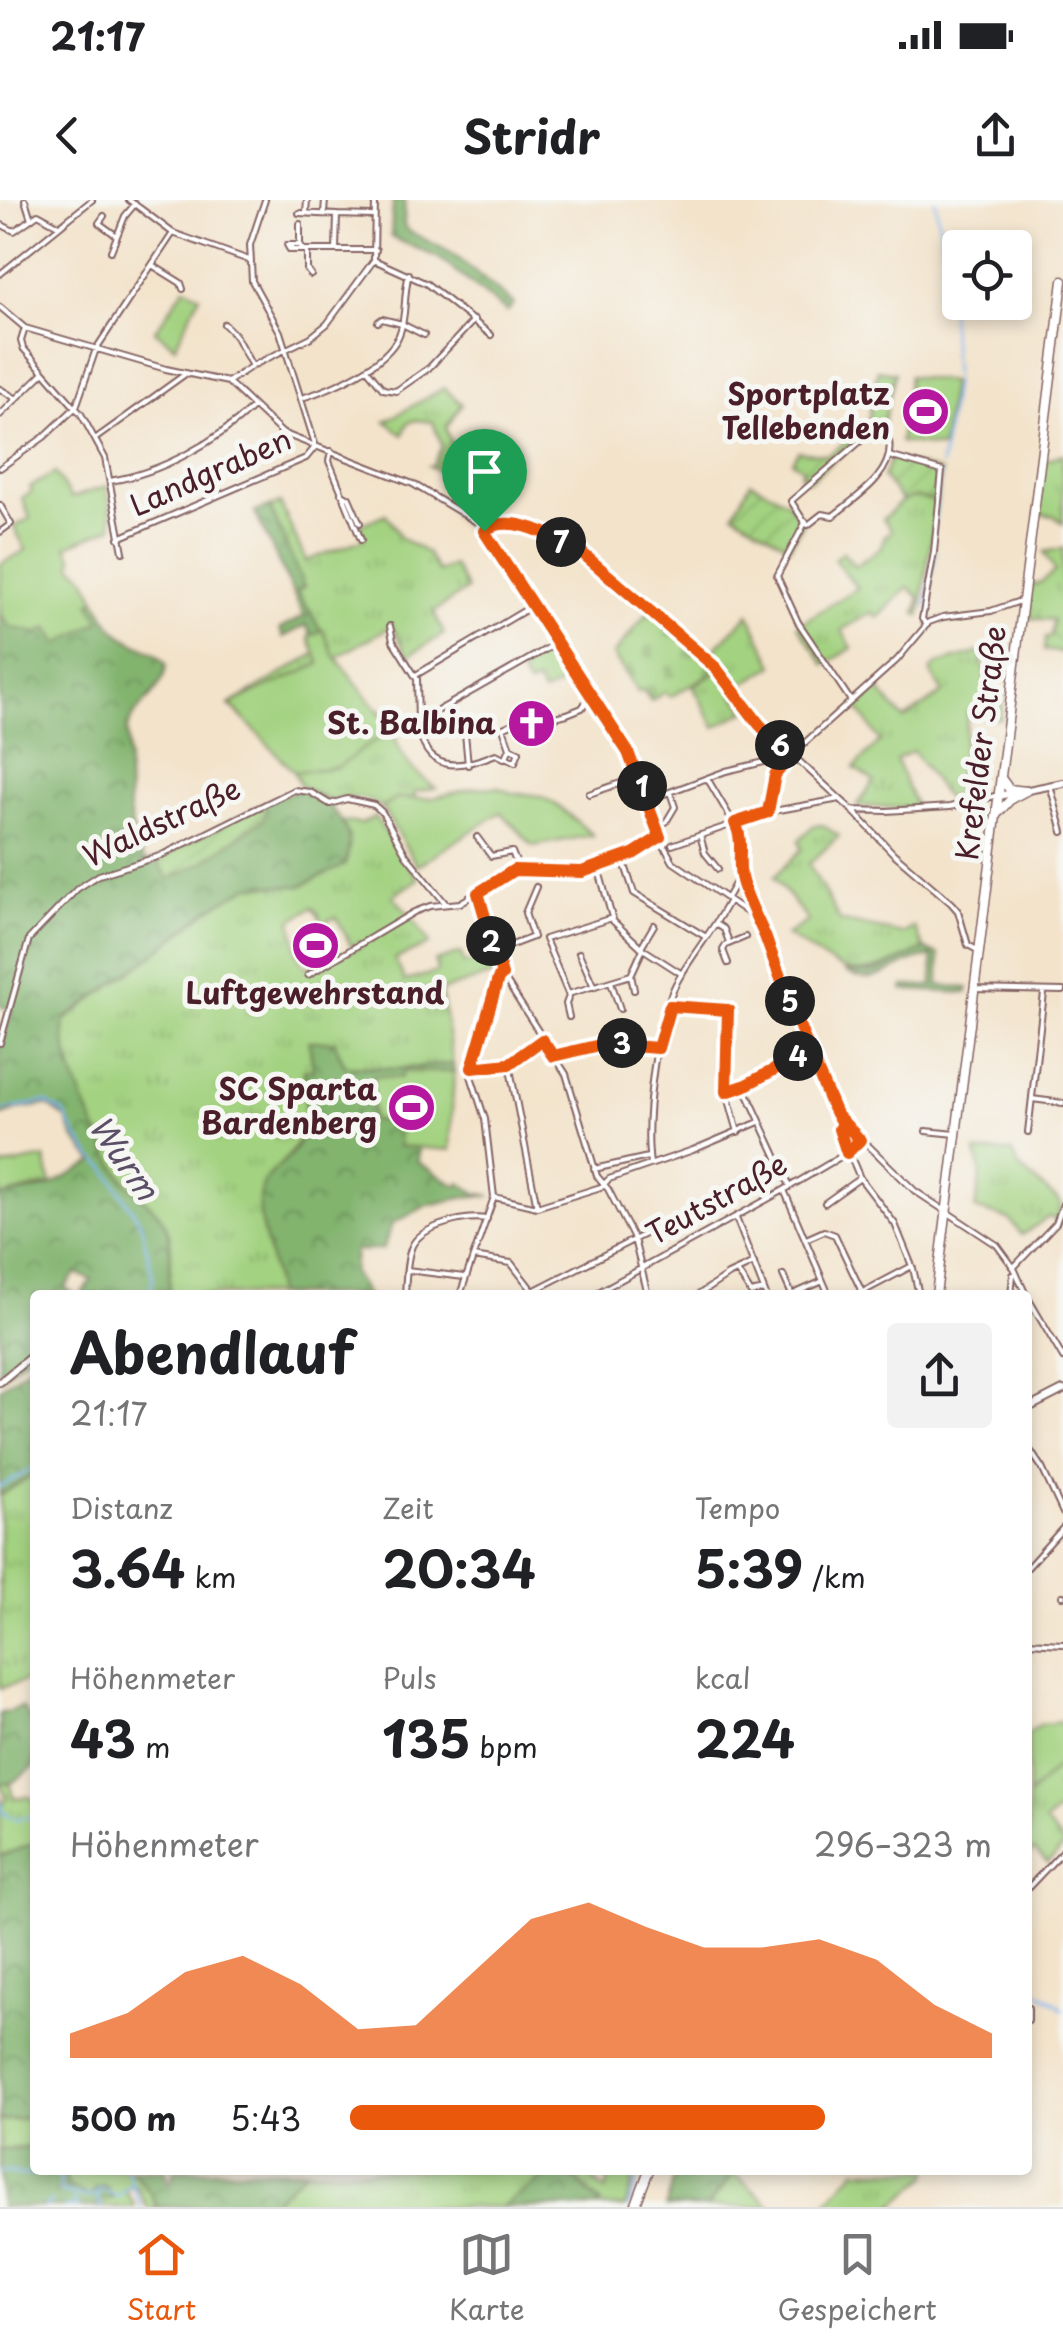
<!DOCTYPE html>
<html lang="de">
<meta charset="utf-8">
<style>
body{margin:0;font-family:"Playpen Sans",sans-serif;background:#f2f2f2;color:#202124;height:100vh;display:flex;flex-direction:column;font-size:38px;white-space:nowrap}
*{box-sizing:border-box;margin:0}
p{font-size:32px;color:#757577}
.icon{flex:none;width:55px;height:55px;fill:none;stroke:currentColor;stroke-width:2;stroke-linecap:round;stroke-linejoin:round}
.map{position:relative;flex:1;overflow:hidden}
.panel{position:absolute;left:30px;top:1090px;width:1002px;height:885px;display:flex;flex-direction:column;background:#fff;border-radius:10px;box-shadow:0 5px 15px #0003}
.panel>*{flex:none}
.fabs{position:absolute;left:942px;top:30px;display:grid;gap:20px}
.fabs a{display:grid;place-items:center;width:90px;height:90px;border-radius:10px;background:#fff;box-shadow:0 5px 15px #0003;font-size:50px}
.pin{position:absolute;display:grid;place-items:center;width:85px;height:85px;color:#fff;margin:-102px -42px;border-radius:50% 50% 50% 0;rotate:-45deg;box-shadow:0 0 10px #0007}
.pin .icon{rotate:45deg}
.km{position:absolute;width:50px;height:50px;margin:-25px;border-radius:50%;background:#222;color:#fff;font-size:28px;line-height:50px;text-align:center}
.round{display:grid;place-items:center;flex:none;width:105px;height:105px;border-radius:10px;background:#f2f2f2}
.overview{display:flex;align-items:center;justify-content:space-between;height:170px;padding:0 40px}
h1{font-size:55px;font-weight:700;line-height:75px}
.stats{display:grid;grid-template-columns:repeat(3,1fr);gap:15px;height:170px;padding:10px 40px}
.stats div{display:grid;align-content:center}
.stats b{font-size:50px;font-weight:700}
.stats small{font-size:28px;font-weight:400}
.stats p{font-size:28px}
.chart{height:280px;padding:20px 40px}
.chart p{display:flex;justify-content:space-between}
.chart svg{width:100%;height:180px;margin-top:10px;fill:#ea580c;opacity:.7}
ul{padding:0 40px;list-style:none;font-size:32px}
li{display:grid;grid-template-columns:160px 120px 1fr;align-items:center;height:75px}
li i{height:25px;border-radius:12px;background:#ea580c}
.status{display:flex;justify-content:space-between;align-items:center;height:70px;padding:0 50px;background:#fff;direction:ltr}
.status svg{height:28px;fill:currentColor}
header{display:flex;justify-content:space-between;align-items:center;height:130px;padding:0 40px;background:#fff;font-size:45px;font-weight:700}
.menu{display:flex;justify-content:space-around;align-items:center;height:140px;border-top:2px solid #e0e0e0;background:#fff;font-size:28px;color:#757577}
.menu a{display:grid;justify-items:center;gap:5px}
.menu .current{color:#ea580c}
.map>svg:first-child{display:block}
</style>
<div class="status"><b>21:17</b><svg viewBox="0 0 49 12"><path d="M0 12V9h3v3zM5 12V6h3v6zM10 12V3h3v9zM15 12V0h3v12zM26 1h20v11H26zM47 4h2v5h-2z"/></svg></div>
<header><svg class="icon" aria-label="back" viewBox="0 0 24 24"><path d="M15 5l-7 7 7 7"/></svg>Stridr<svg class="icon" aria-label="share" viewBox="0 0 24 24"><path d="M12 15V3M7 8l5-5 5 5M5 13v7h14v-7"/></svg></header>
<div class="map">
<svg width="1063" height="2007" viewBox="0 0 1063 2007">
<defs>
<pattern id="grass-tufts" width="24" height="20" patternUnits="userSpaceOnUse" patternTransform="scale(2.5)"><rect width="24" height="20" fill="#a3d280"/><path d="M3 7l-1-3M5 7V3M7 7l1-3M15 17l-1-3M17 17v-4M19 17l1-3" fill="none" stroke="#8eb46f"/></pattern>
<pattern id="forest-crowns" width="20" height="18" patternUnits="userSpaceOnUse" patternTransform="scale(2.5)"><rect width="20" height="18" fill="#82b46e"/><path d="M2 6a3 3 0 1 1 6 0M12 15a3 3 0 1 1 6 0" fill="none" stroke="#6c925b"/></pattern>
<pattern id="cemetery-stones" width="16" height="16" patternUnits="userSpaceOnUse" patternTransform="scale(2.5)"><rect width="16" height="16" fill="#a3d280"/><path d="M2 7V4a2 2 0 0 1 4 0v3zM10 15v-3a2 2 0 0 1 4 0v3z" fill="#8eb46f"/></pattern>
<pattern id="garden-furrows" width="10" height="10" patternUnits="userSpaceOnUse" patternTransform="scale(2.5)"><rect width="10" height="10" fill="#a3d280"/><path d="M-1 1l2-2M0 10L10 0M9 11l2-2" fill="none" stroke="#8eb46f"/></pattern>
</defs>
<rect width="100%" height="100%" fill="#f6f6f2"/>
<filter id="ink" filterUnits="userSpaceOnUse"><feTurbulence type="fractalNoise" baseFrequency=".01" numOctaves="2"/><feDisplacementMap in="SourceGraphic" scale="20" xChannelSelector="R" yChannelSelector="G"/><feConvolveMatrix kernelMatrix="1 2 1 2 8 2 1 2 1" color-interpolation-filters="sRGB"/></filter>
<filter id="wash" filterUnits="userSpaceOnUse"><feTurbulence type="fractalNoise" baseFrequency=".0048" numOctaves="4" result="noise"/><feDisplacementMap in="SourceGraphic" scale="40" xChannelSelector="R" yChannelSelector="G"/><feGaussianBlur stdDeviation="2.25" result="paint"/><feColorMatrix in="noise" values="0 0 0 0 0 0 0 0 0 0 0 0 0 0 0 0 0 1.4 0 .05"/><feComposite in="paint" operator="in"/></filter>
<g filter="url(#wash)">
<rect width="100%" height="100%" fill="#f3e3cb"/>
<path fill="url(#grass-tufts)" stroke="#767856" stroke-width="2.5" fill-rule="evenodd" d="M444 188 462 204 446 228 462 274 458 281 429 266 433 265 442 246 433 222 416 220 408 223 403 235 386 221Z
M1063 254V324L1054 316 1037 314 1044 261Z
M914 297 937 301 920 415 916 414 920 398 908 387 878 418 872 412 842 430 852 448 825 465 798 425 857 388 834 359 843 352 855 366 882 347 884 336 892 331 883 319 902 301Z
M280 303 306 361 364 339 359 325 386 314 401 338 427 353 438 372 453 365 467 389 434 412 444 434 408 456 392 426 337 457C350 482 370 513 400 517V524L392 529C403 561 409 569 436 588L414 592 415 598 396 599 382 608C366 596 350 596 331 601L301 586 289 562 229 505 330 445 296 391 303 387 270 307Z
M1063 348V453L1044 450 1046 438 1051 437 1053 420 1026 418 1030 386 1042 382 1055 371 1044 352Z
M749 414 774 465 732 491 746 511 715 527 693 486 717 471 704 459Z
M554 448 575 479 543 493 537 482 528 486 519 469Z
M980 452 990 493 1004 495 1001 519 968 515 956 596 946 598 913 551 896 560 916 608 857 606 874 581 854 568 880 541 857 507 877 488 904 519 943 493 930 471 938 464Z
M375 617 418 679 393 696 411 716 430 744 395 759 405 781 437 772 435 761 461 753 464 764 492 757 496 774 441 791 453 864 395 869 345 866 304 871C308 930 307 938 266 981L262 1027 276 1077V1095H169C169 1074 175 1045 166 1026 158 1008 136 996 125 980 99 945 63 865 63 822L211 708 250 685 301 686 349 637 339 621 361 624ZM313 707 323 723 336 717 351 746 359 742 361 746C342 755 322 757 306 767L298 756 292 720Z
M822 625 839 636 809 664 840 721 903 734 914 727 924 749C849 784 854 777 786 735L808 721 774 677 802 649 799 640 813 626Z
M976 952H1012L1019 967 1061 1003 1057 1020 1048 1017 1022 1035 1009 1019 975 1009 981 973Z
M45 958 51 984 0 997V967Z
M35 1274V1478L0 1488V1295Z
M1063 1561V1607L1045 1622 1063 1643V1648L1048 1663 1034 1650 1028 1657V1596Z
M0 1583H10L13 1598 31 1597 35 1602V1643L0 1656V1594L1 1608 7 1597Z
M35 1917V1947L0 1950V1921Z
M63 1970H131L151 1994 157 2007H147L136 1986 126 1989 135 2007H102L97 2002 106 1998 89 1996 68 1986Z
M306 1970H554L502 2007H275L272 2002Z
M567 1970H585L605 1991 612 1970H628L633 1982 625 2007H598L600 2003Z
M856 1970H929L928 1976 891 2007H823Z
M734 1973 772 2007H707Z"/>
<path fill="url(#forest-crowns)" stroke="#666a4c" stroke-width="2.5" d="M393 0H405L404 25 407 30 453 54 514 104 507 112 439 58 391 37Z
M270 307 304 387 297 391 330 445 318 453 307 425 283 437 280 429 304 416 255 312Z
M96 399C102 411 108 424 119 433 134 446 154 448 166 464 165 492 135 504 127 529L129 610 134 638 145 662 156 660 169 679 204 661 263 619V604C274 598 288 591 301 591 322 591 346 622 349 640 350 648 347 657 345 665L301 686H250L211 708 148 759 66 818C54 849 105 954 125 981 137 996 159 1008 166 1026 174 1046 169 1074 169 1095H81L92 1080 76 1073 65 1088 75 1095H35V1149L0 1179V997L48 987 94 962 74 938 66 918 47 905 22 908 0 916V845L12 810 0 806V414L10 427Z
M924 749 939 755V785L968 788 967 793 903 790 904 786H933L932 757C902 755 878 793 846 772H875Z
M309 841H334L345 866 395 869 453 864 454 872H404L398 946 419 948 418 962 457 986 460 983 476 993 491 996H472L428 1005 392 1024 383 1049 355 1051 353 1073 367 1095H276C276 1060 252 1022 262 988 265 975 283 963 292 953 311 932 306 896 304 870H313Z
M35 1161V1274L0 1295V1188Z
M22 1507 35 1526V1566L12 1583H0V1514Z
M35 1643V1917L0 1921V1656Z
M35 1947V1970H63L68 1986 89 1996 97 1988 105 1987 113 1998 98 2002 102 2007H0V1950Z
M131 1970H165L167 1984H170L174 1970H306L272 2002 275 2007H157L151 1994Z
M554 1970H567L600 2004 598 2007H502Z
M676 1970H730L734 1973 707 2007H666Z"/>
<path fill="url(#cemetery-stones)" stroke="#767856" stroke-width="2.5" d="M649 411 717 470 670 497 665 492 651 501 643 490 638 492 613 455Z"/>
<path fill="#a3d280" stroke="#767856" stroke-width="2.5" d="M185 87 200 95 175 146 155 131Z
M909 176 951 182 942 248 900 242Z
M55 273 71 298 107 286 113 327 67 346 73 359 72 366 84 375 96 399 90 403 100 421 58 444 48 428 38 433 10 427 0 414V364L26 350 14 327 30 318 22 298 32 292 30 287Z
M323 430 334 455 395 532 374 541 338 567 294 572 230 504 320 464 309 437Z
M499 587C513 598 530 590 546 599 563 607 578 624 593 635L533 646 501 612 417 666 382 608 396 599 432 598 474 588Z
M403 872H454L450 950 398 946 400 922 372 920 373 876 401 878Z
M1063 1522V1561L1028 1596V1533L1041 1524Z"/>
<path fill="url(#garden-furrows)" stroke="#767856" stroke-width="2.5" d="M878 170 895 173 881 234 869 231 809 281 800 274 804 269 792 261 798 251 828 255 867 227Z
M891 258 941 272 937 301 914 297 902 301 883 277Z
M751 282 788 302 803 322 790 347 734 313Z
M263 604 267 611 263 619 204 661 169 679 156 660Z"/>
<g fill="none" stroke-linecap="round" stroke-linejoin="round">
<path stroke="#84baf3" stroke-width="2.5" d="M935 0 947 71
M948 74 954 176
M941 265 954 181
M937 299 940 273
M934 324 937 302
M926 407 936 351
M0 911 45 902 64 913 75 934 92 957 105 967 141 1024 153 1077 149 1095
M0 1287 35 1267
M0 1602 4 1614 16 1619 35 1616
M1028 1783C1039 1795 1052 1797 1063 1810
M60 1970V1991L79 1996H95
M127 1970 141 2007
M0 1971 26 1975 55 1970
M45 2007 52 2001
M66 2007 77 2006 73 1999
M101 2007 96 1991 103 1990 118 1997 131 1984
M628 2007 641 1970"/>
</g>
</g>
<g filter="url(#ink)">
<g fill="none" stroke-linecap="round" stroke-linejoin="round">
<defs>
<path id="street" d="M25 0 31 19
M129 0 173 33 249 60
M265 0 250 45 252 81 280 132 315 244
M299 13 337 15 336 50
M306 13 307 0
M324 14 325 0
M337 15 372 16
M104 16 99 23 117 36
M0 24 14 31 38 14 58 25
M300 45V24
M303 50 300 45H287L290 50H376
M307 50V70L311 75
M111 51 125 16 135 4
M374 60 427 84 491 135
M152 65 181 83 183 89
M0 74 92 0
M0 107 25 128 166 169 228 182 282 233 413 284 478 323 628 552 659 637 673 662 748 713 762 730 836 914 915 991 997 1045 1014 1068 1026 1095
M378 122 382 119 402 124 424 135
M224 124 235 135 252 166
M25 128 21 141 23 148 81 214 105 258 123 352
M367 169 383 189 396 191 429 168 474 120
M228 182 252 166 311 137 327 124 374 60 375 0
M0 189 17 199
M302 198C331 189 387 165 399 135 407 117 403 94 409 74
M0 215 44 172
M95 239 184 175
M331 251 329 261 361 340
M889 256 942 271 934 352 922 419 927 425
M0 268 44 237 76 207 96 149 173 33
M110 281C161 273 216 242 253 207
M341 293 349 298 360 323
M0 305 11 324 0 332
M805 321 808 325 822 314 833 316C856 297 895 274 889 241L875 232 870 233 791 301 805 323 777 376 798 422 851 501
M484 331C510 312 557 338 581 352L715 467 759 524 840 599
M119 338 306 258 316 246
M390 426 393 441 417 479 418 522 557 443
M416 475 532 406
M418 522C424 575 459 569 496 554L504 558
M465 533 468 565
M510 548 519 552 515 562 506 557 510 548 503 528 533 514 551 518 567 514 582 508 591 494
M707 578 740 634 743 646 740 675 760 724
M1050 585 1063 632
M589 594 638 577
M648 600 726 571 790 556 897 460 929 422 943 417 991 411 1023 400
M852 610 893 653 951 703 958 711 968 745 979 751
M768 612 775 575 790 556
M666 622 675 607 670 592
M700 635 705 653 718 669
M477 637 491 656 512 652 519 670
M672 645 768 612 840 599 852 610 886 611 950 607 995 596
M623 659 634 693 706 737
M598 667 613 721 643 749 682 774
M478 693 502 775 566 874 597 976 608 989 634 1039 648 1095
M728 696 740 675
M716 724 724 729 729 742
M641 747 654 725
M496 751 533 737 525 713 536 687
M579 753 594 787
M728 763 723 750 726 745 745 737
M308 775 414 712 430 706 460 703 515 670 582 672 633 655 659 637
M631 775 634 790
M611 782 620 809
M973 789 1063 791
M568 794 631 775 643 749
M669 806 728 810 725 886 738 932
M569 817 566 804 569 796 545 739 612 718
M0 843 29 739 77 689 99 675 160 656 294 590 310 592 330 604 347 599 374 605 382 612 406 655 446 704
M555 855 604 844 658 847
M472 868 508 864
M744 886 790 986
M726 892 744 886 809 851
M1032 899 1063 903
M843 923 839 929 860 978 895 1024 912 1066 857 1095
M926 931 956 934
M1028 932 1044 793
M650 964C644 920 656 818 678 780 694 752 715 728 729 700
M594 969 648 957
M603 985 609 979 693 950 759 922
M784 990 829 1095
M494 997 537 1007 604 986
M825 1003 860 978
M537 1007 509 864 543 839
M736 1018 766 1095
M806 1039 824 1031 835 1035 862 1092
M473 1057 511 1063 536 1095
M1015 1066 1056 1023 1063 1004
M913 1068 919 1095
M407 1070 464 1077
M737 1071 751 1093 764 1090
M783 1075 792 1095
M533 1091 737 987 777 963
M405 1095C406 1080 406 1060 412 1046 422 1025 466 1016 487 1019
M460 1095 494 997 485 919 471 876 498 779 502 775
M593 1095 784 990 847 953 860 940
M698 1095 728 1075 754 1063
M791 1095 823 1081
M1011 1095 1013 1075
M1028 1098 1063 1158
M1028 1247 1042 1268 1063 1313
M1028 1367 1063 1328
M1062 1396H1063
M1028 1442 1063 1444
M1028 1688 1063 1651
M1028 1808V1820"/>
<path id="secondary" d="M998 596 1063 583
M0 1182 35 1153
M1028 1208 1063 1190"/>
<path id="primary" d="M1001 578 1009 589 1026 591
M998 613 1011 599 1026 591
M936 1095 1063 81
M635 2007 649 1970"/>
</defs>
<use href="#street" stroke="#856463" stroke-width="8"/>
<use href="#secondary" stroke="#856463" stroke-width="10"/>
<use href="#primary" stroke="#856463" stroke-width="11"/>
<use href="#street" stroke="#fff" stroke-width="4"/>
<use href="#secondary" stroke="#fff" stroke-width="6"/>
<use href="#primary" stroke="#fff" stroke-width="8"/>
</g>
</g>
<g fill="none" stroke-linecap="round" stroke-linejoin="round" filter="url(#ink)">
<defs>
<path id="route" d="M484 331 628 552 660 637 633 654 582 672 514 670 478 693 502 775 498 779 472 868 509 864 542 840 553 856 604 844 658 848 670 806 728 810 726 892 744 886 809 851 836 914 860 940 847 953 839 929 842 923C830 906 824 887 816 867 798 824 781 780 765 736 757 718 747 699 742 681 736 661 745 643 735 623L768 612 775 575 790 556 759 524 715 467 581 352C557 338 510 311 484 331"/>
</defs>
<use href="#route" stroke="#fff" stroke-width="20"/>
<use href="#route" stroke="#ea580c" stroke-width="12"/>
</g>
<defs>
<symbol id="stadium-disc" viewBox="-11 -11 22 22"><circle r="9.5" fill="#b5179e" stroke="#f6f6f2"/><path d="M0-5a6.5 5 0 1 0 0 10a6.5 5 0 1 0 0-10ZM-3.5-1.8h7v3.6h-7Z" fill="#fff"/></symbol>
<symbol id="church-disc" viewBox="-11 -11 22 22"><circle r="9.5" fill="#b5179e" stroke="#f6f6f2"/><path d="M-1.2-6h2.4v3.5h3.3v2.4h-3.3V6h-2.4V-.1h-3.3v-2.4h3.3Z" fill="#fff"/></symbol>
</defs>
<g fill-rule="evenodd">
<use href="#stadium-disc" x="898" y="184" width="55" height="55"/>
<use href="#church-disc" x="504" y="496" width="55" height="55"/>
<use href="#stadium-disc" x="288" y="718" width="55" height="55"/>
<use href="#stadium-disc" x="384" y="880" width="55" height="55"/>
</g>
<g text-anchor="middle" stroke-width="10" stroke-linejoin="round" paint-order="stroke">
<g font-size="30" font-weight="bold" fill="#4a1f2b" stroke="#f6f6f2" text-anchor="end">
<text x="890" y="205">Sportplatz<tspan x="890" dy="34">Tellebenden</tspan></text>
<text x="496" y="534">St. Balbina</text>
<text x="315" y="804" text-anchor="middle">Luftgewehrstand</text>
<text x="377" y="900">SC Sparta<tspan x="377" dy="34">Bardenberg</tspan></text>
</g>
<g font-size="30" fill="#4a1f2b" stroke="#f6f6f2">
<text transform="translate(211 273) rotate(-24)" y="10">Landgraben</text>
<text transform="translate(982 543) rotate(-83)" y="10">Krefelder Straße</text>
<text transform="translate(162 623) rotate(-25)" y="10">Waldstraße</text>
<text transform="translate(717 1000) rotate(-29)" y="10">Teutstraße</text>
</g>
<g font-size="32" font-style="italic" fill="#5b4e67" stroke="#f6f6f2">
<text transform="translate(123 958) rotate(55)" y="11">Wurm</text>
</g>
</g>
</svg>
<div class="fabs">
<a><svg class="icon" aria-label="locate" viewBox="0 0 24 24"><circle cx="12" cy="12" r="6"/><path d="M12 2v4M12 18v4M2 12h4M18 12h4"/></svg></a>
</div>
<div class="pin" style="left:484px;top:331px;background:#1e9e55"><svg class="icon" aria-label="arrive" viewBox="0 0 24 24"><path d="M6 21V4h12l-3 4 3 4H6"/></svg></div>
<b class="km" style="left:642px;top:586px">1</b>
<b class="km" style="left:491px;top:741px">2</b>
<b class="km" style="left:622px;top:843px">3</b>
<b class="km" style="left:798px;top:856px">4</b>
<b class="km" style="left:790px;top:801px">5</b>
<b class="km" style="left:780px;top:545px">6</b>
<b class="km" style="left:561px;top:342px">7</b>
<section class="panel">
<div class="overview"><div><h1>Abendlauf</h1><p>21:17</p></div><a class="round"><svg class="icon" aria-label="share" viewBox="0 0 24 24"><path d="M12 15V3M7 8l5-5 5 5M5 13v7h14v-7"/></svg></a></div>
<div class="stats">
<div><p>Distanz</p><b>3.64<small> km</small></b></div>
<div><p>Zeit</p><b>20:34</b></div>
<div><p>Tempo</p><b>5:39<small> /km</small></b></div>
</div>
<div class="stats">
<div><p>Höhenmeter</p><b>43<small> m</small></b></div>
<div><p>Puls</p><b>135<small> bpm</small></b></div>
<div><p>kcal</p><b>224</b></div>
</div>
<div class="chart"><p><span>Höhenmeter</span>296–323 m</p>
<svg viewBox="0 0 160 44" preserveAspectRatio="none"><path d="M0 44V38L10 33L20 23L30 19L40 26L50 37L60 36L70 23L80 10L90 6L100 12L110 17L120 17L130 15L140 20L150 31L160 38V44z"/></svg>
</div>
<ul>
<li><b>500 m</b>5:43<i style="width:74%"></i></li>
</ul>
</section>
</div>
<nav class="menu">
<a class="current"><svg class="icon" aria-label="home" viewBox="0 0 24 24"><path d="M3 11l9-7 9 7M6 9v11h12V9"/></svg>Start</a>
<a><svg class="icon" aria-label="map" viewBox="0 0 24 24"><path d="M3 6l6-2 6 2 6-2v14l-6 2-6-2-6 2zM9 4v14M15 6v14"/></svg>Karte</a>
<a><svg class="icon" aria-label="saved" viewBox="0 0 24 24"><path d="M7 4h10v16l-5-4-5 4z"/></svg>Gespeichert</a>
</nav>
